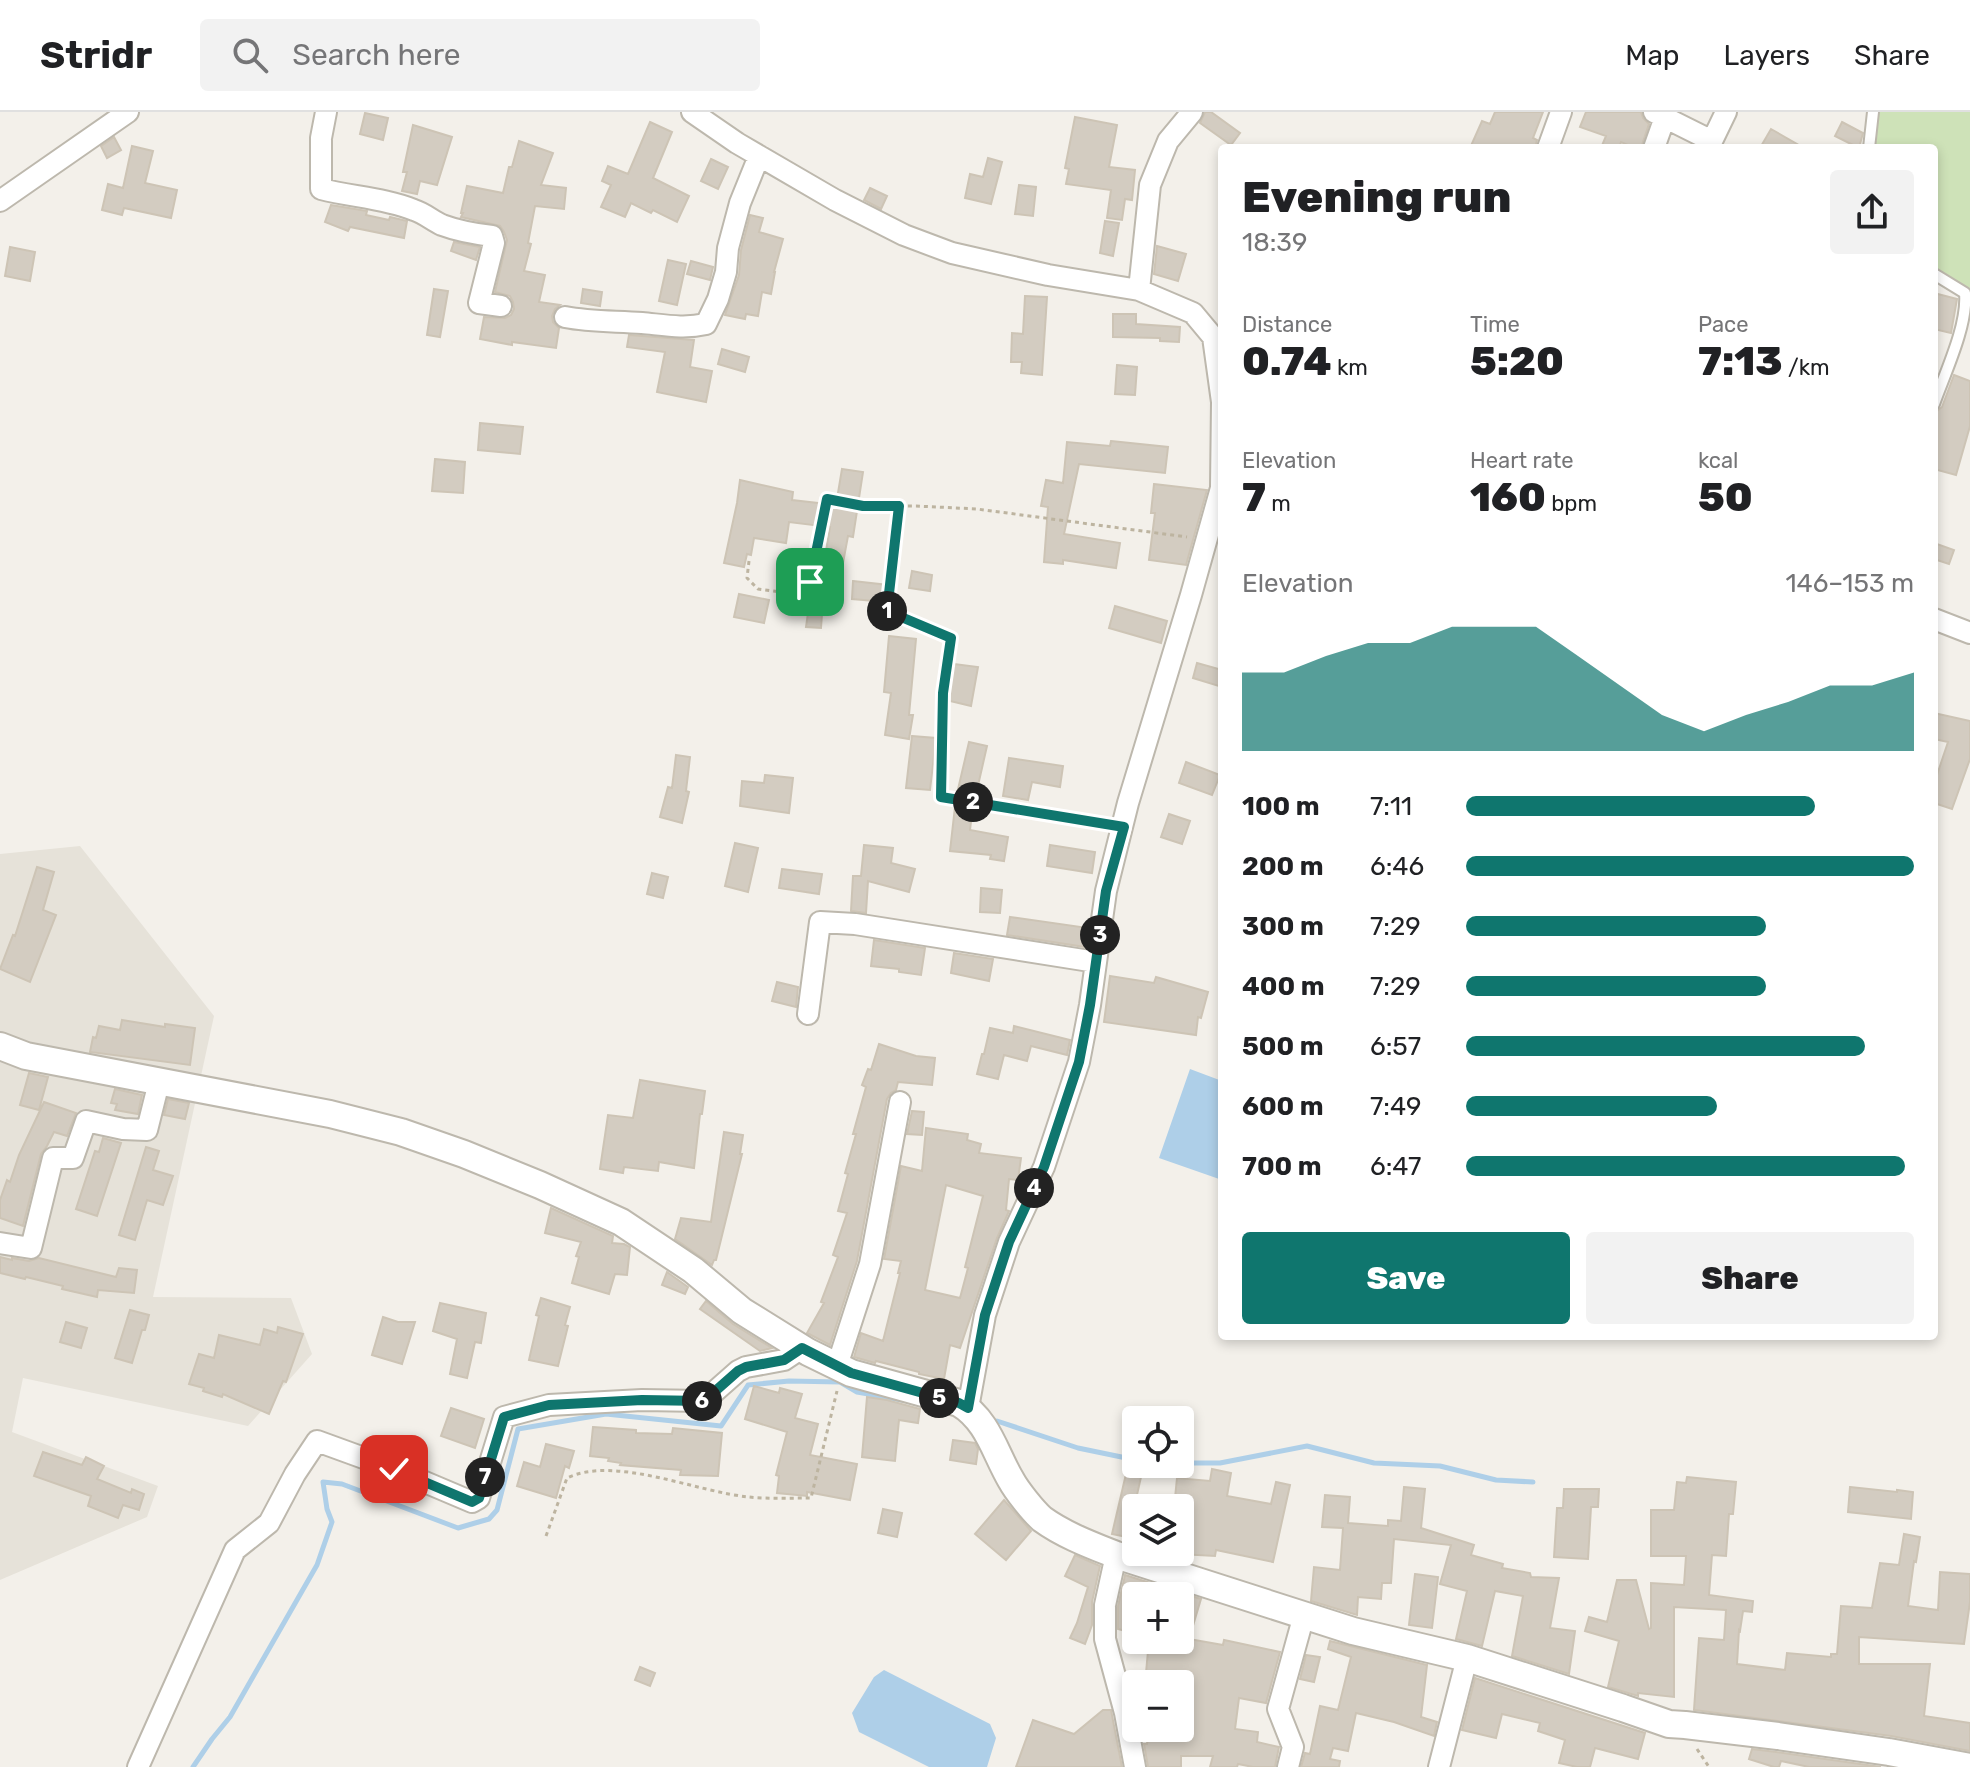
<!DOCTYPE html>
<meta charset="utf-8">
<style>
body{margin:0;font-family:Rubik,sans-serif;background:#f2f2f2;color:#202124;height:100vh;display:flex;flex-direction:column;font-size:30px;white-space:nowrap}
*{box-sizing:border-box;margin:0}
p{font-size:26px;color:#757577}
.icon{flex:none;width:44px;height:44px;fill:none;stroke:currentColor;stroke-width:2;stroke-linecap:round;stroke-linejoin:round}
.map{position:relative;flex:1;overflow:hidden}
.panel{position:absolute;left:1218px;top:32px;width:720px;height:1196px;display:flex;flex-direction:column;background:#fff;border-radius:8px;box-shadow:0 4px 12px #0003}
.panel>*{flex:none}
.buttons{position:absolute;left:1122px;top:1294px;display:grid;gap:16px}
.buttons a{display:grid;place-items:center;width:72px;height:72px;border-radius:8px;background:#fff;box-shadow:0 4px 12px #0003;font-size:40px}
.pin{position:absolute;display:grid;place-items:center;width:68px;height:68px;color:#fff;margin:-34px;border-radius:16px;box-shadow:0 4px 12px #0006}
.km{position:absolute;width:40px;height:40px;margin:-20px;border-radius:50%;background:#222;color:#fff;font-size:22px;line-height:40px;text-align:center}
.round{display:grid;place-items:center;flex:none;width:84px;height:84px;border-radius:8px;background:#f2f2f2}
.head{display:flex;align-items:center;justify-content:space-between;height:136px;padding:0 24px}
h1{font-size:44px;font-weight:800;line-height:60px}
.stats{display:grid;grid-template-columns:repeat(3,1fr);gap:12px;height:136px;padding:8px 24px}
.stats div{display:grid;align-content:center}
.stats b{font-size:40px;font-weight:800}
.stats small{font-size:22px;font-weight:400}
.stats p{font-size:22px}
.chart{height:224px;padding:16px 24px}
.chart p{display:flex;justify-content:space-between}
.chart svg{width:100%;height:144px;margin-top:8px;fill:#0f766e;opacity:.7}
.action{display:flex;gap:16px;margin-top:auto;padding:16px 24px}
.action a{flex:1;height:92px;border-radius:8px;background:#0f766e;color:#fff;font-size:32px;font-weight:800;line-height:92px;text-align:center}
.action a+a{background:#f2f2f2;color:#202124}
ul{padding:0 24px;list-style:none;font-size:26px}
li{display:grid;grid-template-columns:128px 96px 1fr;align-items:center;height:60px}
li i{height:20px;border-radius:10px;background:#0f766e}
header{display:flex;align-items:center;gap:48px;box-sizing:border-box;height:112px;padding:0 40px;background:#fff;border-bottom:2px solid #e0e0e0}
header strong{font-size:38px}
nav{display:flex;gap:44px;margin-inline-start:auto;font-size:28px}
.search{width:560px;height:72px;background:#f2f2f2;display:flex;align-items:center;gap:20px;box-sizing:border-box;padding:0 28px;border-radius:8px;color:#757577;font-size:30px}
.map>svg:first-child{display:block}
</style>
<header>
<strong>Stridr</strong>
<div class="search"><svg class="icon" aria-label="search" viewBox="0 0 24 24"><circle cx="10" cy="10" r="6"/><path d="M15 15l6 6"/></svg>Search here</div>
<nav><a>Map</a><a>Layers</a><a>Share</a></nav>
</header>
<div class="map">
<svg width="1970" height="1655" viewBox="0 0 1970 1655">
<rect width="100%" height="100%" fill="#f3f0ea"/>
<path fill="#e6e2d9" d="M80 734 214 904 153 1185 291 1186 312 1242 248 1314 23 1266 12 1320 158 1374 147 1405 0 1468V742Z"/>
<path fill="#cee2b8" d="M1877 0H1970V176L1944 166 1934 159V36H1872Z"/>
<path fill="#aecfe8" d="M1190 957 1222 969V1068L1159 1046Z
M884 1558 990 1612 996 1626 987 1655H929L859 1620 852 1601 874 1565Z"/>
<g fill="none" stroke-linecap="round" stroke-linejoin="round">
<path stroke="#aecfe8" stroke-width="5" d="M997 1309 1078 1336 1136 1348
M1180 1351H1220L1307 1334 1374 1351 1440 1354 1496 1368 1533 1370
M193 1655 212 1627 230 1605 317 1453 332 1410 327 1397 323 1370 342 1372 458 1416 489 1407 497 1398 518 1317 606 1302 721 1314 748 1273 789 1269 840 1270 857 1280 902 1288"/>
</g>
<path fill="#d3ccc1" stroke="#cdc4b5" stroke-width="2" fill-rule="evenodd" d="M1205 0H1211L1240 21 1231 33 1200 11Z
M1495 0H1543L1533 26 1537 28 1535 36H1470L1482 9 1490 12Z
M1586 0H1641L1643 6 1649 12 1641 36H1635L1621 30 1619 36H1601L1606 24 1580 15Z
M365 1 388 6 383 28 360 22Z
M1075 5 1117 13 1109 55 1135 58 1132 88 1125 87 1122 108 1107 106 1111 78 1066 72 1069 57 1065 56Z
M650 10 672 20 653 66 689 84 677 110 653 98 651 101 631 91 625 105 601 95 611 73 602 69 608 54 628 62Z
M1842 10 1863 21 1859 36 1835 24Z
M413 13 452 25 437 73 420 69 417 82 402 79 407 60H403Z
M1771 17 1804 36H1760Z
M114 25 121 38 107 46 101 34Z
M519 29 553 41 541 73 566 76 564 97 535 94 528 131 531 132 524 159 545 163 539 190 560 193 555 197 552 204 553 210 559 216 556 236 512 230V233L480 227 484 205 505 206 511 203 514 197 513 190 510 184 495 180 507 128 504 120 500 114 461 105 463 101H461L467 74 503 81 509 55H512Z
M132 34 153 39 145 71 177 78 171 106 124 96 122 103 102 98 108 72 123 76Z
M988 46 1002 50 991 92 965 86 970 62 983 65Z
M711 47 728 55 718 77 701 69Z
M1019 73 1036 75 1033 104 1015 102Z
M870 76 887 84 881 97 864 88Z
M331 93 367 99 366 103 389 108 390 105 407 109 404 126 350 115 348 119 325 110Z
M750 103 763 106 759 120 783 127 774 160H775L771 182 762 180 758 204 746 202 745 207 725 203 739 163 741 138Z
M1105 109 1119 111 1113 144 1100 141Z
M454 130 480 135 476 148 451 139Z
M1157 134 1186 142 1178 169 1154 162Z
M10 135 35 140 30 169 5 164Z
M668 148 686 152 677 193 659 189Z
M691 149 713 155 710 168 687 162Z
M434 177 448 179 440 225 427 223Z
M583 177 602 180 600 194 581 191Z
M1934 181 1957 187 1951 221 1934 217Z
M1025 184 1047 185 1042 263 1021 261 1022 250H1011L1012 221 1023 222Z
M1113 202H1136V212L1180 215 1179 230 1160 229V226L1113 225Z
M629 223 694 228 690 255 712 259 706 290 657 280 665 240 627 235Z
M722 237 749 245 745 260 718 252Z
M1117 253 1137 255 1135 283 1115 282Z
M1954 263 1970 269V314L1956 363 1934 357V307L1937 299 1942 295Z
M480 311 523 315 520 342 478 338Z
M1111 329 1168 335 1165 361 1079 352 1064 422 1120 431 1116 456 1063 448V452L1044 450 1048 395 1041 394 1046 368 1063 371 1067 330 1110 334Z
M435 347 465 350 463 381 432 379Z
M842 357 863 360 853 425 848 424 840 467 822 463 830 415 789 410 786 431 754 426 751 443 747 442 744 455 724 451 737 391 740 368 793 380 792 388 836 393Z
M1154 372 1207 378 1186 453 1149 448 1155 401H1151Z
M1934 431 1954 438 1949 452 1934 447Z
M912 459 932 463 930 479 909 476Z
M853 469 888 473 886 490 852 487Z
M739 482 769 488 764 511 734 505Z
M1115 494 1167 509 1161 531 1109 516Z
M808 501 822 502 821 516 806 515Z
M889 524 916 527 909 603H913L909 627 885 623 891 581 884 580Z
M1197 551 1222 558V575L1193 566Z
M954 552 978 555 971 594 946 588Z
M1934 601 1970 609V647L1952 697 1934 691V672L1948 630 1934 627Z
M912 624 936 626 930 678 906 676Z
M969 630 987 634 977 678 975 677 970 718 1008 725 1004 749 990 747 991 743 950 739 956 686Z
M676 643 690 645 686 679 689 680 682 711 660 705 668 675 672 676Z
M1009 646 1063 654 1060 675 1032 670 1028 688 1003 684Z
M1186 650 1220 663 1212 683 1179 671Z
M765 663 793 666 789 701 740 694 742 669 764 671Z
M1169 702 1190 709 1182 732 1161 725Z
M735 731 758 736 748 780 725 774Z
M864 733 893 736 891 751 915 757 909 780 868 769 866 801 851 799 853 764H861Z
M1050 733 1095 740 1092 761 1047 754Z
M37 755 54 760 43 798 56 803 30 870 0 857 13 823 15 824Z
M782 757 822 762 819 782 779 776Z
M652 761 668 765 663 786 647 782Z
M981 776 1002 778 1000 801 980 800Z
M1010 805 1088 816 1085 835 1007 823Z
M874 828 925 836 921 863 899 860V857L871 854Z
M954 841 993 847 989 869 951 861Z
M1110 864 1154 871 1156 865 1208 880 1201 906 1198 905 1196 923 1104 910Z
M777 870 798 875 796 895 772 889Z
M122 908 165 915V912L195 916 190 953 90 940 93 925 96 926 99 914 120 918Z
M1014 914 1070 928 1067 943 1031 934 1027 949 1004 943 998 967 977 962 982 942H984L990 916 1013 921Z
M879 932 916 944 935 946 932 973 898 970 896 978 891 981 887 987 857 1149 830 1233 807 1221 824 1191 821 1190 838 1145 833 1143 847 1101 838 1099 848 1062 845 1061 856 1022H853L866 975 862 973 868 957 871 958Z
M29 961 48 965 39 998 20 993Z
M640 968 705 979 702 1002H700L694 1056 659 1050 658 1059 624 1055 623 1061 600 1057 608 1003 633 1006Z
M115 977 142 983 138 1002 115 998 117 992 111 991Z
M168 987 189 991 185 1007 164 1003Z
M44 990 76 1001 67 1024 54 1020 47 1034 41 1042 23 1114 0 1106V1088L7 1068 10 1070 19 1043Z
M912 999 924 1000 922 1023 907 1022Z
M926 1016 968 1022 967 1028 981 1032 979 1041 1021 1046 1018 1068 1009 1067 1006 1098 1009 1099 997 1126 960 1236 950 1233 944 1267 919 1262V1260L876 1249 875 1251 854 1245 861 1221 883 1229 900 1161H898L901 1149 884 1147 901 1054 922 1059ZM946 1073 983 1084 965 1155 968 1156 960 1186 925 1178Z
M724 1020 743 1023 740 1042H742L716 1148H714L712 1153 675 1127 681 1106 711 1110Z
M103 1026 121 1031 97 1104 76 1097 95 1039 99 1040Z
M146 1035 159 1039 153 1058 173 1064 163 1093 147 1088 135 1128 119 1123Z
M551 1096 613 1124 612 1131 624 1132 630 1135 627 1163 615 1162 609 1182 572 1171 579 1145 576 1144 581 1130 545 1121Z
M0 1145 12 1148V1146L29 1149 39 1146 116 1165 119 1156 137 1158 134 1181 98 1178 97 1185 62 1177 63 1174 26 1165 25 1167 0 1161Z
M667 1160 688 1175 685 1182 662 1173Z
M541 1186 570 1195 565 1213 568 1214 558 1254 529 1248 539 1204 536 1203Z
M706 1189 733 1212 772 1236 760 1239 700 1197Z
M440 1191 486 1201 481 1231 475 1230 467 1266 450 1262 457 1227 433 1219Z
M130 1198 149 1203 145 1218H142L132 1251 115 1246Z
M383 1205 398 1210H415L402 1252 372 1243Z
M66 1210 87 1216 81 1236 60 1230Z
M278 1215 303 1222 286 1270 283 1269 269 1302 223 1282 222 1285 203 1279 204 1276 189 1272 199 1242 214 1246 219 1223 260 1233 264 1217 277 1221Z
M754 1274 779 1281 780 1276 802 1282 795 1306 818 1312 810 1343 857 1352 850 1388 807 1380V1384L777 1381 779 1364 776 1363 787 1320 745 1307Z
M867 1285 887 1288 920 1297 918 1311 899 1308 895 1349 862 1345Z
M451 1296 484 1307 475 1336 441 1324Z
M593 1315 636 1318V1321L672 1322 673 1316 722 1321 718 1364 680 1363 681 1358 620 1353 621 1351 608 1349 609 1346 590 1344Z
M953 1328 975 1331 978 1337 976 1352 950 1348Z
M546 1332 574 1339 569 1356 565 1354 556 1386 517 1374 524 1350 540 1355Z
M43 1340 82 1353 86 1345 104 1354 97 1367 131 1381 132 1377 144 1382 139 1398 123 1393 118 1406 88 1394 91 1384 34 1364Z
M1212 1357 1231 1361 1227 1384 1271 1392 1276 1370 1290 1373 1273 1450 1216 1438 1215 1444 1180 1442V1396H1174L1177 1366 1210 1369Z
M1126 1362 1141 1365 1132 1405H1136V1422L1128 1421 1127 1425 1112 1422Z
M1687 1365 1736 1370 1733 1402H1729L1726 1444 1712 1443 1709 1483 1753 1489 1752 1500 1743 1499 1740 1519 1739 1518 1737 1552 1785 1558 1787 1541 1831 1545V1542H1837L1841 1494 1872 1496 1880 1451 1899 1453 1904 1422 1920 1425 1916 1450 1914 1449 1908 1494 1938 1498 1940 1460 1970 1462V1490L1964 1532 1859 1525V1552H1930L1924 1604 1970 1611V1639L1891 1624 1694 1598 1699 1526 1724 1528 1726 1498 1674 1495V1585L1638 1581V1584L1608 1575 1619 1529 1585 1519 1589 1505 1607 1510 1617 1468H1636L1649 1517 1651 1516V1471L1684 1473 1686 1444H1651V1398H1674L1677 1370 1686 1371Z
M1404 1375 1425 1377 1421 1416 1474 1433 1471 1443 1503 1452 1502 1456 1530 1461 1531 1465 1559 1466 1550 1516 1575 1519 1569 1562 1512 1544 1523 1484 1495 1479 1482 1534 1456 1527 1467 1479 1440 1472 1451 1433 1394 1427 1391 1471H1382L1381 1487 1358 1485 1357 1503 1311 1489 1314 1455 1340 1458 1343 1416 1322 1415 1325 1383 1350 1385 1348 1411 1388 1414V1408L1401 1409Z
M1850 1375 1897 1380V1378L1913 1380 1911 1407 1848 1400Z
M1564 1377H1599L1598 1395H1591L1588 1447 1554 1445 1557 1396H1563Z
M1004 1388 1031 1419 1006 1448 975 1422Z
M883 1397 902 1401 897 1425 878 1421Z
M1075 1443 1100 1454 1092 1490V1513L1085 1532 1070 1526 1077 1511 1088 1475 1065 1464Z
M1415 1462 1438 1465 1432 1516 1409 1513Z
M1125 1463 1201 1487 1189 1527 1223 1533 1224 1528 1280 1540 1266 1591 1239 1586 1235 1617 1258 1620 1257 1630 1279 1635 1275 1655H1253L1238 1652 1237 1655H1210L1213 1644H1181V1655H1148L1144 1632H1147L1149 1616H1180V1572H1145L1149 1528 1180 1532V1484H1136V1522L1118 1517V1494Z
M1330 1529 1427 1553 1421 1605 1437 1610 1434 1624 1394 1610 1356 1601 1348 1639 1333 1636 1330 1647 1340 1649 1339 1655H1301L1305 1641 1310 1642 1320 1594 1338 1598 1351 1545 1328 1537Z
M1306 1543 1320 1545 1314 1570 1300 1567Z
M640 1555 655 1561 650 1574 635 1568Z
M1475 1566 1645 1621 1638 1647 1595 1636 1590 1655H1577L1559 1651 1565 1628 1538 1619 1540 1611 1502 1602 1496 1626 1462 1618Z
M1103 1598H1111L1122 1655H1016L1033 1608 1074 1622Z
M1752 1637 1776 1640 1881 1655H1809L1781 1649 1779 1655H1774L1749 1647Z"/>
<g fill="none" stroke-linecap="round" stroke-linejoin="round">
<defs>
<path id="service" d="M1869 36 1873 0
M1934 162 1965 181C1968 213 1945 261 1934 292"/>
<path id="minor" d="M326 0 321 26V77C352 85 384 86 414 98 424 101 433 109 442 113 458 119 476 122 492 124L494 131 479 191 501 194
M692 0 737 31 835 88 904 123 952 141 1048 163 1139 178 1193 201 1213 225 1222 290 1221 376 1191 483 1128 691 1106 779 1090 893 1079 950 1044 1055 1009 1130 985 1203 968 1296
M1654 0 1712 29 1726 0
M1548 36 1561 0
M1654 36 1665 5
M0 89 128 0
M1139 178 1150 73 1168 29 1192 0
M565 205C590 210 616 209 642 211 664 213 684 217 706 212L718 187 726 160 728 136 740 91 759 44
M1934 507 1970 521
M808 902 820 810 855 812 1096 850
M0 1131 31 1136 53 1046H73L86 1009 123 1017 147 1018 159 970
M837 1254 870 1152 900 990
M1116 1443 1105 1493V1527L1125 1601 1135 1655
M138 1655 235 1438 269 1411 295 1362 317 1329 394 1357 472 1390 479 1386 504 1305 549 1293 642 1288 704 1289 738 1259 746 1255 784 1248 802 1236
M1288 1655 1293 1635 1278 1597 1304 1503
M1439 1655 1467 1546"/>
<path id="tertiary" d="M0 934 26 944 330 1002 401 1020 464 1042 540 1073 621 1110 693 1158 742 1199 808 1240 851 1261 959 1291C988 1308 995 1341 1011 1368 1017 1379 1033 1399 1042 1407 1064 1423 1091 1433 1116 1443L1353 1519 1467 1546 1623 1596 1669 1612 1685 1613 1778 1624 1889 1640 1970 1655"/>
</defs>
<use href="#service" stroke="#bdb8ad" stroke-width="14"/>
<use href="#minor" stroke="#bdb8ad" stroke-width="24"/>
<use href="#tertiary" stroke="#bdb8ad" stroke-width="30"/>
<path stroke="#bdb4a0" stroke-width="3" stroke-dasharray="4 4" stroke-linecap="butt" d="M899 394 887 499 951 526 943 581 941 685 1104 712
M749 449 747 466 758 477 797 482 810 470 827 387 863 394H916L977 397 1187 425
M546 1424 567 1366C615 1343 696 1380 749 1385 769 1387 791 1386 811 1386L837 1279
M1697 1637 1709 1655"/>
<use href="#service" stroke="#fff" stroke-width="10"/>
<use href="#minor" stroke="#fff" stroke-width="20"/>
<use href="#tertiary" stroke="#fff" stroke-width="26"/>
</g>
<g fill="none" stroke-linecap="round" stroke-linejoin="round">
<defs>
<path id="route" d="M394 1357 472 1390 479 1386 504 1305 549 1293 642 1288 704 1289 738 1259 746 1255 784 1248 802 1236 851 1261 959 1291 968 1296 985 1203 1009 1130 1044 1055 1079 950 1090 893 1106 779 1124 715 941 685 943 581 951 526 887 499 899 394H863L827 387 810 470"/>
</defs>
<use href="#route" stroke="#fff" stroke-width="16"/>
<use href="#route" stroke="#0f766e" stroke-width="10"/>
</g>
</svg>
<div class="buttons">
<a><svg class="icon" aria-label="locate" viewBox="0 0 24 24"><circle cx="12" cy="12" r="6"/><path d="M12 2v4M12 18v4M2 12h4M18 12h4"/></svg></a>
<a><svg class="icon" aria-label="layers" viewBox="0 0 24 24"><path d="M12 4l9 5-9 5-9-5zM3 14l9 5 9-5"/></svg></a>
<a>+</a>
<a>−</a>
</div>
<div class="pin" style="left:810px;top:470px;background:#1e9e55"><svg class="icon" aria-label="arrive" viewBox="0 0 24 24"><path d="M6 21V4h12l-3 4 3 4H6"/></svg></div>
<div class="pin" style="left:394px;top:1357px;background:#d93025"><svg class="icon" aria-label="check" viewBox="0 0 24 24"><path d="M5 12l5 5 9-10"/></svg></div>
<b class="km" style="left:887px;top:499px">1</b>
<b class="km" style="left:973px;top:690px">2</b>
<b class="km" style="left:1100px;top:823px">3</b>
<b class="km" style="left:1034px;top:1076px">4</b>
<b class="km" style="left:939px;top:1286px">5</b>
<b class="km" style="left:702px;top:1289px">6</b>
<b class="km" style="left:485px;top:1365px">7</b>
<section class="panel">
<div class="head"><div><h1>Evening run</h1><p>18:39</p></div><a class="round"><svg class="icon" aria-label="share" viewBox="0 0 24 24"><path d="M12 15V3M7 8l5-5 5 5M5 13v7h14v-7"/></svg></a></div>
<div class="stats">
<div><p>Distance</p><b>0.74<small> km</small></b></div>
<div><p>Time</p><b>5:20</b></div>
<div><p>Pace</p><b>7:13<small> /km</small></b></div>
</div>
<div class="stats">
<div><p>Elevation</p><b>7<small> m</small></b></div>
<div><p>Heart rate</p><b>160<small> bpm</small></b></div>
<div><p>kcal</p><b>50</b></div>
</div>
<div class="chart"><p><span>Elevation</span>146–153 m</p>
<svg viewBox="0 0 160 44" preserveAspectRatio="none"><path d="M0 44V20L10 20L20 15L30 11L40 11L50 6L60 6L70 6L80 15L90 24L100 33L110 38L120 33L130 29L140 24L150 24L160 20V44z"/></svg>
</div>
<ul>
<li><b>100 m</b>7:11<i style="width:78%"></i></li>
<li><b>200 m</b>6:46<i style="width:100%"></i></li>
<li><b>300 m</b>7:29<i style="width:67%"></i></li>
<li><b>400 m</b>7:29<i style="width:67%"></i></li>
<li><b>500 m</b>6:57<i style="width:89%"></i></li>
<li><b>600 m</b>7:49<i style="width:56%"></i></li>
<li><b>700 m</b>6:47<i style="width:98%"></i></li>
</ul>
<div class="action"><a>Save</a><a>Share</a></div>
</section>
</div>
